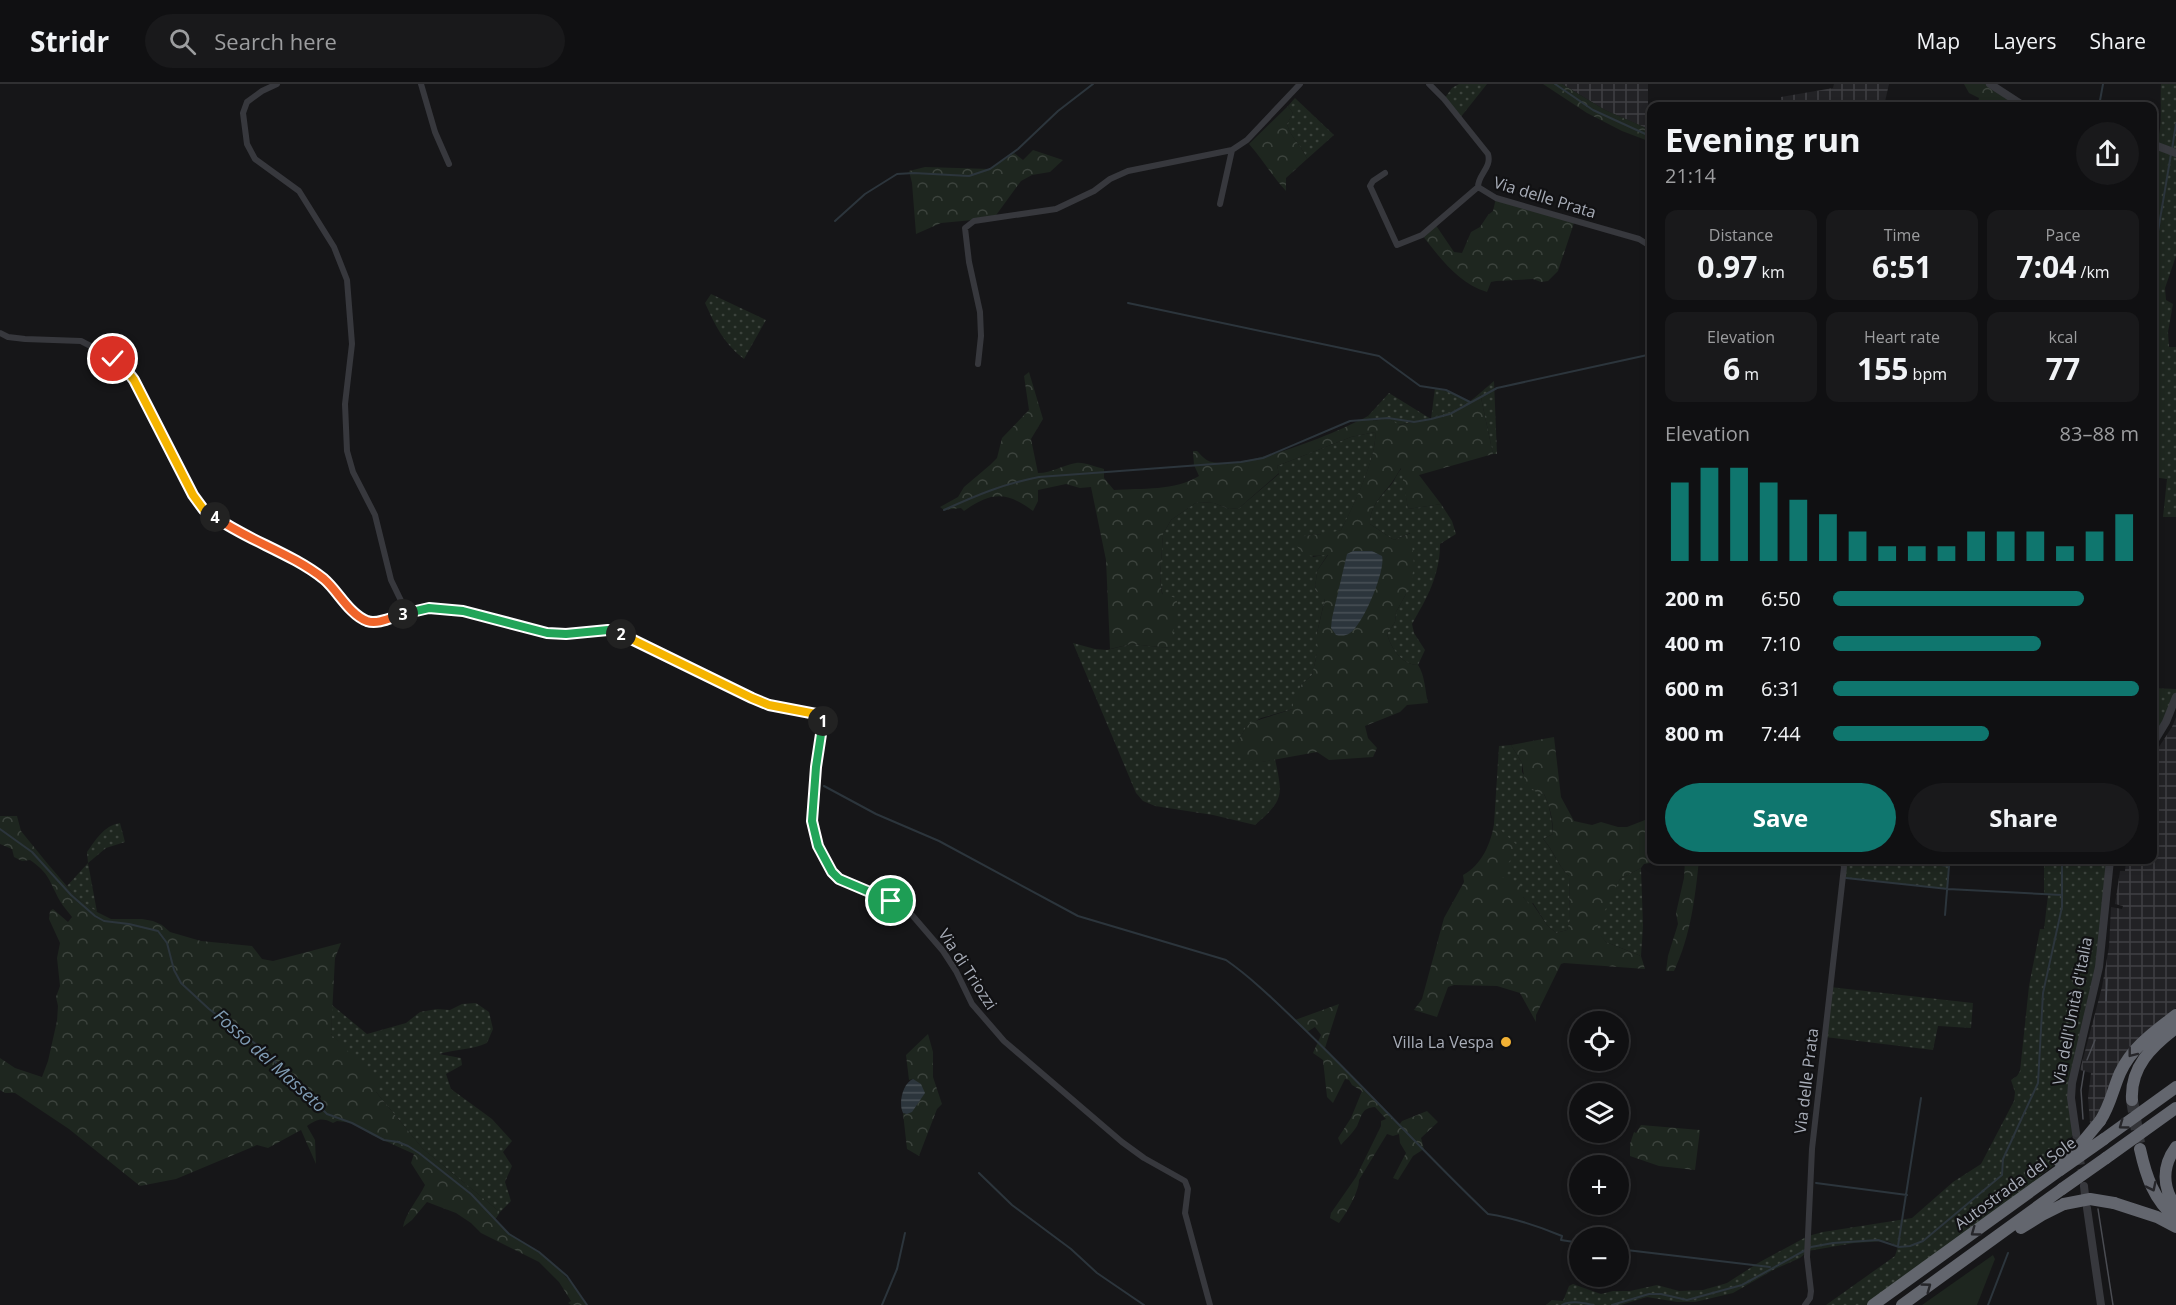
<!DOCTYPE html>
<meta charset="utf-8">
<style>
body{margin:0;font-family:"Open Sans",sans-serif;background:#19191b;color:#f1f3f6;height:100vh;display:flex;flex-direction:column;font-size:22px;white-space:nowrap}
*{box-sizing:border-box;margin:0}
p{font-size:20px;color:#9c9d9f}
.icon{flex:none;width:33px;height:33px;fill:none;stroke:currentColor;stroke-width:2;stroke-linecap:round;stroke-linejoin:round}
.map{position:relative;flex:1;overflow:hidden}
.sheet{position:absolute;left:1647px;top:18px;width:510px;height:762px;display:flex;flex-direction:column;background:#101012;border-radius:12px;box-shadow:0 3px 9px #0003,0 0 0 2px #303032}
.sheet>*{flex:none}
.tools{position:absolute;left:1569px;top:927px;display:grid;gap:12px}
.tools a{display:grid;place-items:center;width:60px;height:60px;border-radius:50%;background:#101012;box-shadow:0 3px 9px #0003,0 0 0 2px #303032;font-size:30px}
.pin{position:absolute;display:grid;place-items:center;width:51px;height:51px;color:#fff;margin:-26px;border:3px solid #fff;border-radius:50%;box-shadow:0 2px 6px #0007}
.km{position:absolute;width:30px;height:30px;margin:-15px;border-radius:50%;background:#222;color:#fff;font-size:16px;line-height:30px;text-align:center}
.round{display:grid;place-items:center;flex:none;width:63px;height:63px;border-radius:32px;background:#19191b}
.head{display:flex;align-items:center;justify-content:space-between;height:102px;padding:0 18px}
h1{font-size:33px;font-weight:700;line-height:45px}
.figures{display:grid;grid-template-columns:repeat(3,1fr);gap:9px;height:102px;padding:6px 18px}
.figures div{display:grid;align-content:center;border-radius:12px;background:#19191b;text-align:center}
.figures b{font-size:30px;font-weight:700}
.figures small{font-size:16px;font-weight:400}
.figures p{font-size:16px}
.chart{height:168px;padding:12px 18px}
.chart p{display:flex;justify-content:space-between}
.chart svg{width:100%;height:108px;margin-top:6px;stroke:#0f766e;stroke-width:6}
.cta{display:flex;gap:12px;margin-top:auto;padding:12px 18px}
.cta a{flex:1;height:69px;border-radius:36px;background:#0f766e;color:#fff;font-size:24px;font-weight:700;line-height:69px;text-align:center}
.cta a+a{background:#19191b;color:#f1f3f6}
ul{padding:0 18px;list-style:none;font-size:20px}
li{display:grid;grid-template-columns:96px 72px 1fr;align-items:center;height:45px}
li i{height:15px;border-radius:8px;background:#0f766e}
header{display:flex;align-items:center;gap:36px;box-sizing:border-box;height:84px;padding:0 30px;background:#101012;border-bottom:2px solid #303032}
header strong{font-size:28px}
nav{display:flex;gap:33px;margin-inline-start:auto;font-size:21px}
.search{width:420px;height:54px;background:#19191b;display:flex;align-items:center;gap:15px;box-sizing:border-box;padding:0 21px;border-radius:33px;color:#9c9d9f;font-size:22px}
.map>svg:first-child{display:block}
</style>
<header>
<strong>Stridr</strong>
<div class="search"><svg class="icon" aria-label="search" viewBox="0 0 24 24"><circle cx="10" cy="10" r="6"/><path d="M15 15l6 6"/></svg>Search here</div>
<nav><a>Map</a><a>Layers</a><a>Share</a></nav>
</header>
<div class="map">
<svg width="2176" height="1221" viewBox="0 0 2176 1221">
<defs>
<pattern id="industrial-grid" width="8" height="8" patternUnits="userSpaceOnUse" patternTransform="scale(1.5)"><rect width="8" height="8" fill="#222225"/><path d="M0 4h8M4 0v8" fill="none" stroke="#3f3f43"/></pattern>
<pattern id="grass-dots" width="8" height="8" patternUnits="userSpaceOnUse" patternTransform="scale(1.5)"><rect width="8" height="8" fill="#1e261f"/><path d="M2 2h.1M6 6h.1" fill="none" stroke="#3c433d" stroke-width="1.8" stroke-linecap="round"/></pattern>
<pattern id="forest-crowns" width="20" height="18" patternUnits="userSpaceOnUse" patternTransform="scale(1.5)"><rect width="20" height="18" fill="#1e261f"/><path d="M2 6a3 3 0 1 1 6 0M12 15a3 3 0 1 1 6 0" fill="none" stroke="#3c433d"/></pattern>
<pattern id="water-rules" width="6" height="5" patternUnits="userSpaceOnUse" patternTransform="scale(1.5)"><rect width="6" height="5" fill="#2c353c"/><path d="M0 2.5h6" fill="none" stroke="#485056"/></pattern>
</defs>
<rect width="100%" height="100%" fill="#161618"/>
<path fill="url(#industrial-grid)" d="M1562 0H1648V45L1605 26Z
M1834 0H1889L1884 22H1782L1781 13 1833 4Z
M2176 633V924L2140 952 2126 968 2119 979 2098 1030 2090 1040 2088 1013 2091 989 2080 986 2102 903 2109 863 2111 823 2122 825 2123 822 2115 820 2120 787H2125L2126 776H2152L2153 672 2172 643Z"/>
<path fill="url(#grass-dots)" d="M1459 0H1487L1460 34 1444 15 1452 4Z
M2161 0H2176V172L2165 204 2166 216 2173 220 2168 248 2169 263H2176V433H2163L2167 395 2153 393 2152 76 2156 61 2153 60V54L2159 51C2162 35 2160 16 2161 0Z
M1295 14 1334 51 1307 75C1302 62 1290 53 1287 40L1293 29 1288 22Z
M711 210 766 236 744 275C724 260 715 241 705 219Z
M1494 297 1497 370H1493L1480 309Z
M1435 304 1455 310 1470 318 1450 330 1398 341 1388 334 1374 337 1368 332 1389 309 1431 335Z
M1375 348C1378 371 1353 424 1341 446L1330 450 1309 451 1313 473 1328 470 1317 487 1315 506 1325 514 1317 549V570L1312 591 1301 601 1293 625 1261 634 1246 643 1237 660 1262 678 1275 675C1283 712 1284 716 1255 741L1213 731 1155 722 1143 717 1136 709 1073 559 1095 565 1107 566 1131 560 1170 564 1160 493 1163 450 1171 436 1197 418 1214 419 1229 425 1239 424 1279 390 1277 382 1351 353Z
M1402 384 1408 425 1441 420 1452 437 1456 450 1440 460C1440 491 1427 514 1412 540L1414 549 1425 566 1418 581C1402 581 1391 564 1387 550L1395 538 1396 528 1406 510 1410 449 1394 456 1370 440C1369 424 1381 412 1391 401 1395 396 1397 389 1402 384Z
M2153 604 2176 605V613L2153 661Z
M1511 661 1522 679V688L1533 705 1544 710C1550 723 1552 735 1553 750L1543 755C1554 767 1557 781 1569 792L1570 836 1567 846 1556 849 1547 841 1533 819 1529 821 1523 813 1499 793 1494 740 1499 662Z
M120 739 125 758 106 764 88 779 97 828 77 814 67 802 88 779 87 768C96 756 103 742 120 739Z
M1842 776H1901L1949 782 1948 805 1846 794 1843 793Z
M2044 776H2110L2103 850 2073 989 2076 1049 2071 1053 2073 1067 2041 1091 2023 1114 1873 1221H1826L1895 1172 1898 1162 1887 1157 1854 1159 1808 1167 1800 1174 1775 1185 1733 1209 1695 1218H1677L1647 1213 1621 1221H1546L1552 1216 1563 1217 1569 1202 1573 1200 1601 1210 1613 1207H1630L1657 1201 1679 1207 1703 1206 1727 1199 1758 1179 1808 1152 1823 1148 1912 1134 1953 1098 1981 1080 2014 1017 2015 1008 2011 996 2017 992 2020 987 2029 902 2040 845H2044L2048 811 2044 810Z
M1641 784 1643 842 1641 872 1606 858 1595 845 1597 838 1620 795Z
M1830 903 1973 919 1971 944 1938 942 1933 966 1825 953Z
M476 919 489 928 493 945 487 959C472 966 455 965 439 970L461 974 462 981 446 990 451 1005 492 1035 512 1057 503 1068 512 1082 505 1098 511 1117 500 1128 423 1065 376 1008 361 983 331 950 332 921 367 950 406 939 420 928 437 925 450 926 462 920Z"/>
<path fill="url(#forest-crowns)" d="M1543 0H1562L1605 26 1651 46V58L1622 47 1587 29Z
M1964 0H1990L2024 22H1977L1979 14 1969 9Z
M1288 22 1293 29 1287 40C1290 53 1302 62 1307 75L1286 94V107C1272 92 1263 76 1249 60Z
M1033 66 1063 76 1050 88 1032 91 1021 97 994 134 941 139 916 150 912 99 909 87 925 83 990 85 1014 69 1023 76Z
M1496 114 1575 136 1558 187 1548 197 1541 198 1533 195 1496 197 1491 198 1487 208C1458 199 1440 174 1422 151L1435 140 1454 168 1462 169 1471 148 1480 143 1488 131 1493 127Z
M1029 288 1043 335 1031 355 1038 389C1052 389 1063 381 1076 379 1085 378 1095 383 1104 385V394L1114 406C1142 404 1175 407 1199 392L1194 381 1193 367H1197C1202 372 1206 377 1212 378 1249 385 1334 350 1368 332L1374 337 1388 334 1399 341C1429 335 1456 331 1480 309L1493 370 1419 391 1441 420 1408 425 1401 384C1397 390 1394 396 1390 401 1381 412 1369 424 1370 440L1394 456 1411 449 1414 481 1412 494 1406 510 1396 528 1395 538 1387 550C1391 564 1402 581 1418 581 1425 591 1425 607 1428 619L1407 621 1400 628 1365 642 1368 654 1377 664 1373 673 1329 676 1317 668 1262 678 1246 676 1234 665 1246 643 1252 638 1293 625V618L1301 601 1312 591 1317 570V549L1325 515 1315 506 1317 487 1328 471C1310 472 1305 475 1294 458L1295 454C1310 450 1326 451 1341 446 1352 425 1378 371 1375 348L1351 353 1277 382 1279 389 1239 424 1229 425 1214 419 1197 418 1171 436 1163 450 1160 493 1162 510 1176 514 1178 522 1170 564 1131 560 1110 565 1106 476 1091 403 1080 404 1066 400 1038 406V417L1033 427C1006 407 991 408 964 427L961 424 944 426 940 423 958 413 964 403 990 381 997 374 1002 354 1029 326 1024 292Z
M1554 653 1561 713 1574 737 1592 741 1601 738 1618 743H1627L1645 736 1651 746 1652 776H1662V777L1644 780 1641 784 1620 795 1596 845 1606 858 1641 872 1645 885 1564 879 1561 880 1536 931V938L1520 909 1497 902 1454 901 1448 903 1437 933 1414 926 1422 915 1444 834 1464 798 1463 791C1482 781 1491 759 1494 740L1517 761 1513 772 1499 793 1511 795 1521 802 1523 813 1529 820 1532 819 1547 841 1556 849 1567 846 1570 836 1569 792C1557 781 1554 766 1543 755L1553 750C1553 735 1550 723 1544 710L1537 709 1533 705 1529 706 1525 699 1522 679 1511 661Z
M0 732H17L21 747 47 779 77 814 97 828 111 835H142L153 837 162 841 170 848 201 857 252 862 262 875 273 877 341 859 335 874 331 950 380 1000 376 1008 423 1065 500 1128 495 1136C507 1151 525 1158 540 1169 560 1184 574 1201 587 1221H571L568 1219 571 1217 559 1198 539 1178 481 1149 471 1139 456 1129 427 1118 412 1136 403 1143C405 1130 419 1114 425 1101L411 1079 414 1070 372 1051 352 1039 337 1037 333 1039C322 1033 317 1035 307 1042L315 1056 316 1080 301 1046 268 1064 257 1061 176 1095 140 1102 69 1045 15 1009H5L0 1006V974L15 984 42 993 48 977 57 937 58 922 56 913 60 902 57 874 60 859 49 835 50 827 53 825 68 838 72 833C68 828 63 822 60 817 49 797 50 790 30 776L22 777 14 773 12 765 0 760Z
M1685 776H1699C1695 814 1691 851 1674 887H1666L1668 872 1678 840 1676 829 1684 794Z
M1339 920 1325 964 1399 1041 1402 1037 1427 1027 1438 1038 1421 1054 1424 1065 1413 1072 1398 1096 1393 1094 1406 1069 1400 1059 1399 1050 1393 1052 1387 1050 1359 1096C1359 1108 1346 1130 1339 1139L1330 1134 1331 1129 1356 1093 1381 1042V1037L1386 1035 1375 1023C1361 1024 1362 1032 1357 1042 1353 1049 1346 1055 1341 1061L1338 1054 1351 1034 1362 1007 1352 1001 1349 996 1345 995 1333 1019 1327 1013 1323 976 1313 969 1321 951 1315 943 1307 948 1295 936Z
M928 950 933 968V993L942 1020 937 1025 919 1072 907 1065 903 1029 907 1030 913 995 909 996 906 971Z
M1641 1041 1700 1046 1695 1086 1659 1082 1630 1072V1060L1634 1048 1636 1049Z"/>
<path fill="#1e261f" d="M1993 1171 1995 1175 1977 1221H1922Z"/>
<path fill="url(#water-rules)" d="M1353 467H1372L1382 472C1386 486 1363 541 1350 549 1346 552 1341 552 1336 551L1331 544 1332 534 1347 470Z
M913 995 921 1000 925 1009 912 1028 907 1030 903 1029C898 1019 903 999 913 995Z"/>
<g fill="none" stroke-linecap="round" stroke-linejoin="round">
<path stroke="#2c353c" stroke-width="2" d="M1555 0 1593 26 1652 53
M2099 22 2103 0
M2172 65 2176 40
M835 137 865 110 897 90 914 89 969 92 990 85 1018 65 1058 27 1093 0
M2152 183 2171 70
M1128 219 1379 272 1420 302 1446 306 1470 318
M944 426C977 411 1003 400 1039 393L1241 378 1263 374 1350 337 1388 334 1414 338 1431 335 1450 330 1497 304 1652 270
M824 702 876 730 939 757 1078 832 1226 876C1253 895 1275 917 1298 939 1363 1001 1423 1068 1488 1130 1514 1134 1538 1142 1562 1152L1561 1156 1580 1159
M0 745 32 768 71 811 95 832 104 837 129 840 158 847 167 859 174 886 181 899 209 925 261 964 327 1030 352 1039 384 1056 398 1058 408 1062 419 1069 471 1110 509 1150 539 1168 567 1192 587 1221
M1901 776 1949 782 1945 831
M1846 794 1948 805 2062 811
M979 1089 1012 1121 1071 1165 1097 1189 1144 1221
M1816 1099 1907 1111
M1898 1162 1921 1014
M1618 1165 1770 1183
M882 1221 897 1185 905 1149
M1562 1221C1571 1216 1583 1219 1593 1221
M1612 1221 1649 1210H1661L1687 1216 1742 1201 1811 1163 1833 1159 1878 1156 1899 1163 1910 1162 1923 1157 2002 1091 2003 1075 2038 999 2043 909 2062 823V776
M1988 1221 2008 1169"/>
<path stroke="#333438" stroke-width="8" stroke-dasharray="8 4" stroke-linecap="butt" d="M2076 1049 2083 1095"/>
<path stroke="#333438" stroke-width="12" stroke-dasharray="12 6" stroke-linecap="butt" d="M2132 1016 2139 1059"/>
<path stroke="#37383d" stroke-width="6" d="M277 0 262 7 247 18 243 29 247 60 255 75 299 107 334 163 347 196 352 260 345 320 347 367 353 388 375 431 391 496 407 529
M421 0 435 48 449 80
M1429 0 1444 15 1488 70C1492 84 1478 90 1478 103L1496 114 1639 155 1647 160 1652 171
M1385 89 1373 97 1370 102 1397 161 1422 151 1478 103
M1220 120 1232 66
M0 249 8 253 25 255 81 257 102 268 124 283 134 296 193 411 205 426 220 437 305 482 325 496 350 524 368 537 376 538 418 525 429 524 463 527 547 549 566 550 608 546 752 614 769 621 820 632 824 641 816 683 812 737 817 762 832 788 839 795 880 811 912 831 943 867 956 887 972 920 1004 957 1122 1058 1144 1074 1185 1097 1188 1105 1185 1129 1210 1221
M978 280 981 252 980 228 969 178 965 144 974 137 1056 125 1094 107 1110 95 1128 87 1232 66 1247 56 1300 0
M1805 1221 1810 1214 1811 1207 1807 1173 1812 1065 1844 783 1842 776"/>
<path stroke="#37383d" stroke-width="8" d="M1990 0 2024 22
M2152 60 2176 69
M2152 661 2166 638 2176 613
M2076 1049 2071 1014 2072 999 2099 883 2110 776
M2084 1102 2085 1111
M2087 1124 2101 1221"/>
<path stroke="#63666e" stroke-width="12" d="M2132 1016C2130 983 2152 962 2176 944
M2100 1037C2110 1022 2113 1005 2120 989 2132 963 2154 948 2176 931
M2104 1055 2176 1003
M2176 1063C2162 1082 2162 1103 2176 1123
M2140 1065C2146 1092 2154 1117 2176 1134
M2106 1074 2176 1024
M2114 1119 2157 1133 2176 1143
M2021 1144 2042 1131 2064 1120
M1873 1221 2060 1086
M1902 1221 2062 1105"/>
<path stroke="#4a4c52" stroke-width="1.5" d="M2106 917 2107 895
M2087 976 2095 956
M2083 1035 2081 1006 2084 987
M2098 1125 2113 1221"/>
<path stroke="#63666e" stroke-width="12" d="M2059 1077 2081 1060 2100 1037
M2060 1086 2104 1055
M2062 1105 2106 1074
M2064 1120 2090 1115 2114 1119"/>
</g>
<defs><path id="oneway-chevron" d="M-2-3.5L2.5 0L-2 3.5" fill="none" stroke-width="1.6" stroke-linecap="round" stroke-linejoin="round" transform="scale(1.5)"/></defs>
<g stroke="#26262a">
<use href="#oneway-chevron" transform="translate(2132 969) rotate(128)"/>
<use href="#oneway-chevron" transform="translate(2123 1041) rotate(144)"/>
<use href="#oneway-chevron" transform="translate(2152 1103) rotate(64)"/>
<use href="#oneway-chevron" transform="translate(1975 1148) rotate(144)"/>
<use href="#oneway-chevron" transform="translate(1927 1203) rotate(-36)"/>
</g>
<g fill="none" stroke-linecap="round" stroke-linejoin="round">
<defs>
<path id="split-1" d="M823 637 816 683 812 737 818 762 832 788 839 795 891 817"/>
<path id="split-2" d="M621 550 752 614 769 621 816 630 823 637"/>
<path id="split-3" d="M403 530 429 524 463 527 547 549 566 550 608 546 621 550"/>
<path id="split-4" d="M215 433C249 457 291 469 324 495 338 507 349 530 367 537 378 541 392 533 403 530"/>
<path id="split-5" d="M113 275 124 283 134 296 193 411 204 426 215 433"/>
</defs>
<use href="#split-1" stroke="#fff" stroke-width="12"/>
<use href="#split-2" stroke="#fff" stroke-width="12"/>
<use href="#split-3" stroke="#fff" stroke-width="12"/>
<use href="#split-4" stroke="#fff" stroke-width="12"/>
<use href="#split-5" stroke="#fff" stroke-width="12"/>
<use href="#split-1" stroke="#22a559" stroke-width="8"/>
<use href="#split-2" stroke="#f5b400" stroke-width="8"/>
<use href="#split-3" stroke="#22a559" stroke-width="8"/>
<use href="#split-4" stroke="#f0652b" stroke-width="8"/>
<use href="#split-5" stroke="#f5b400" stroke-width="8"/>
</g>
<circle fill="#f2b134" stroke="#111113" stroke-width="2" cx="1506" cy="958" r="6"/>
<g text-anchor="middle" stroke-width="4.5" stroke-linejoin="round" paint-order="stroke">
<g font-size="16" fill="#a8adb8" stroke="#111113">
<text transform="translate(1545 113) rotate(17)" y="6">Via delle Prata</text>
<text transform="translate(968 885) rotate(57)" y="6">Via di Triozzi</text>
<text transform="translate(2072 927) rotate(-79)" y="6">Via dell'Unità d'Italia</text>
<text transform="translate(1806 997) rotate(-83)" y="6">Via delle Prata</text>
<text transform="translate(2015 1099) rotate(-36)" y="6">Autostrada del Sole</text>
</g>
<g font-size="16" fill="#a8adb8" stroke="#111113" text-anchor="end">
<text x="1494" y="964">Villa La Vespa</text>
</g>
<g font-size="18" font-style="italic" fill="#7f9bb3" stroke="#111113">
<text transform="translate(270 977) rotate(42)" y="6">Fosso del Masseto</text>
</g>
</g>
</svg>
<div class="tools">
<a><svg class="icon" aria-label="locate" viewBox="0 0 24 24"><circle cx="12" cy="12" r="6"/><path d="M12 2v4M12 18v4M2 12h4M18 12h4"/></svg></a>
<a><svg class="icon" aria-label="layers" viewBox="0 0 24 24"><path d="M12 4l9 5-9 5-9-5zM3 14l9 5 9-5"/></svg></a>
<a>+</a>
<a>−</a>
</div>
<div class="pin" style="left:891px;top:817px;background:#1e9e55"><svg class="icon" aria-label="arrive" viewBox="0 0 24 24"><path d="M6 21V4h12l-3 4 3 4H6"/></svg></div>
<div class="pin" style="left:113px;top:275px;background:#d93025"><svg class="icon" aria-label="check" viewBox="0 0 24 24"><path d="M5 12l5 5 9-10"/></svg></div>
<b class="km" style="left:823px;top:637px">1</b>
<b class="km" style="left:621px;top:550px">2</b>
<b class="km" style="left:403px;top:530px">3</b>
<b class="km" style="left:215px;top:433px">4</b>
<section class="sheet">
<div class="head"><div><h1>Evening run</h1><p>21:14</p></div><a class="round"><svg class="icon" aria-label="share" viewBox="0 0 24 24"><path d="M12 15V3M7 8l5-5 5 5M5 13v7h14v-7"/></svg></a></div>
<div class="figures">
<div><p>Distance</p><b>0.97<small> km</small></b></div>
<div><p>Time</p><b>6:51</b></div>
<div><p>Pace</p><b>7:04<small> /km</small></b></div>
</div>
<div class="figures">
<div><p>Elevation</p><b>6<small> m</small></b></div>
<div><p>Heart rate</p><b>155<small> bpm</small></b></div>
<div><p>kcal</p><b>77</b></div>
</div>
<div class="chart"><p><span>Elevation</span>83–88 m</p>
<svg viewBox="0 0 160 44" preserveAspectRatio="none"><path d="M5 44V12M15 44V6M25 44V6M35 44V12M45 44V19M55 44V25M65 44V32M75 44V38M85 44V38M95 44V38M105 44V32M115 44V32M125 44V32M135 44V38M145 44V32M155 44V25"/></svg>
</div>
<ul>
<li><b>200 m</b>6:50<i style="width:82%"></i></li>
<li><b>400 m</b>7:10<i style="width:68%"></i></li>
<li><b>600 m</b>6:31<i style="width:100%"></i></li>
<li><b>800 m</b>7:44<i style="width:51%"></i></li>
</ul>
<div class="cta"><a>Save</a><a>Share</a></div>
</section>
</div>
